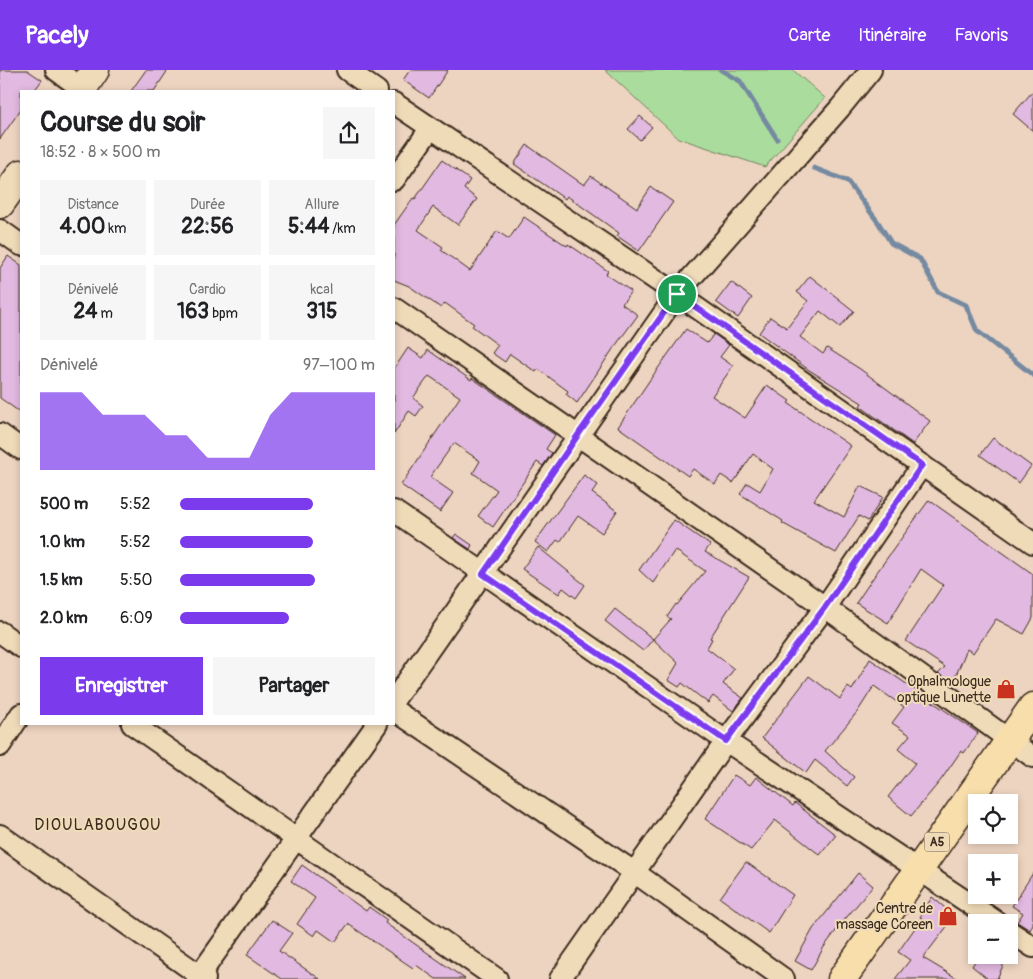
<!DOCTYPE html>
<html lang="fr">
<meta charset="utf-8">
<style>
body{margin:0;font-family:Pangolin,sans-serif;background:#f6f6f6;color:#202124;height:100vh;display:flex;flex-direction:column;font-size:19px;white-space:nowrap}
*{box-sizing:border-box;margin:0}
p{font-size:16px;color:#757577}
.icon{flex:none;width:28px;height:28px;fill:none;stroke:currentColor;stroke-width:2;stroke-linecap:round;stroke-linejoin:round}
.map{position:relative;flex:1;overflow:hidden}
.drawer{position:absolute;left:20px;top:20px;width:375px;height:635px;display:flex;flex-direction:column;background:#fff;border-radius:0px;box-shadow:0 2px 8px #0003}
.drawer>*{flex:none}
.controls{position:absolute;left:968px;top:724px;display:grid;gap:10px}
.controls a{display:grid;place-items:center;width:50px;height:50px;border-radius:0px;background:#fff;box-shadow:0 2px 8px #0003;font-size:25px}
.pin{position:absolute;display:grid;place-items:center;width:42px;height:42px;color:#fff;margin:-21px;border:2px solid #fff;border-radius:50%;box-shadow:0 1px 5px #0007}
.round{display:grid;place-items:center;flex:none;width:52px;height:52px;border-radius:0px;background:#f6f6f6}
.overview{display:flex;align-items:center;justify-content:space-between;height:85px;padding:0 20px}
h1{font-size:28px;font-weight:800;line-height:38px}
.metrics{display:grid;grid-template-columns:repeat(3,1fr);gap:8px;height:85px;padding:5px 20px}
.metrics div{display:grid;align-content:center;border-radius:0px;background:#f6f6f6;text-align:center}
.metrics b{font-size:21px;font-weight:800}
.metrics small{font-size:14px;font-weight:400}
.metrics p{font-size:14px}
.chart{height:140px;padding:10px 20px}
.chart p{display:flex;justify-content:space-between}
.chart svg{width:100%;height:90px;margin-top:5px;fill:#7c3aed;opacity:.7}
.cta{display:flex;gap:10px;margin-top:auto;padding:10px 20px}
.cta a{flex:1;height:58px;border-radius:0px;background:#7c3aed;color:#fff;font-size:20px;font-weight:800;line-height:58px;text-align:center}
.cta a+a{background:#f6f6f6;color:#202124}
ul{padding:0 20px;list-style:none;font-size:16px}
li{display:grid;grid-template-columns:80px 60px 1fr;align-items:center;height:38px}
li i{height:12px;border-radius:6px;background:#7c3aed}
header{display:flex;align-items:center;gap:30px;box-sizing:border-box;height:70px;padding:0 25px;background:#7c3aed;color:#fff}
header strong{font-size:24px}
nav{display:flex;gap:28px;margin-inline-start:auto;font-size:18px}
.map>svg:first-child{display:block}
</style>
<header>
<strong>Pacely</strong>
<nav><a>Carte</a><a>Itinéraire</a><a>Favoris</a></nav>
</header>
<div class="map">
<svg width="1033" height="909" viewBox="0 0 1033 909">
<rect width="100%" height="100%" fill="#edd4c1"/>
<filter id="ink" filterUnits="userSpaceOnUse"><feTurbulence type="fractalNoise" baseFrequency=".02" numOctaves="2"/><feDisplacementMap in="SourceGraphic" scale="10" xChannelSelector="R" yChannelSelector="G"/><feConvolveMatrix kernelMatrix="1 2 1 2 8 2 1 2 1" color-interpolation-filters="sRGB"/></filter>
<g filter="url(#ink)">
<path fill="#aadc9d" stroke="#72835e" d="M605 0H793L825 28 765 97 678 68Z"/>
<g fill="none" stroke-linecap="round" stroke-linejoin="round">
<path stroke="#758aa0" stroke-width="5" d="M721 0 740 11 777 69
M814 98 847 111 878 152 891 173 920 189 938 222 966 235 977 261 1033 305"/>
</g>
<path fill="#e2b9e0" stroke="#3b2a1e" d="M0 0H27L42 10 34 21H21V39L0 69Z
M146 0H168L154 21H131Z
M410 0H448L429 28 403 10Z
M1033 21V61L1013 44Z
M640 46 652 57 640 70 628 59Z
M527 75 584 115 591 106 637 138 651 117 673 132 639 181 617 166 619 163 567 126 565 129 514 94Z
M442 90 470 110 464 119 477 129 458 155 433 137 418 160 443 177 441 180 470 201 497 161 509 169 524 147 567 176 568 174 608 201 606 204 631 221 622 234 638 245 613 279 577 333 566 324 568 321 538 299 536 302 510 284 505 292 492 283 498 275 472 256 474 254 445 233 441 238 409 216 394 210V155L413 128 415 129Z
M8 186 21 195V343L0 328V198Z
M810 206 854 241 840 257 820 241 800 267 823 284 827 278 860 299 930 351 913 374 860 336 862 333 809 300 759 263 770 247 787 258 808 231 797 222Z
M731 212 752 228 738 248 716 232Z
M686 259 707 273 714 264 729 275 720 287 733 296 712 326 745 348 767 315 790 331 788 333 851 376 814 430 844 447 860 416 883 427 868 451 859 446 836 483 782 453 783 451 740 424 747 413 760 421 773 399 753 384 733 413 721 405 715 414 693 399 688 406 618 357 649 311Z
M408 278 423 288 428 280 471 310 472 308 555 365 546 379 552 383 543 396 537 392 493 457 478 446 497 420 473 403 480 391 454 373 430 407 453 423 440 442 401 415 460 327 429 306 413 328 423 336 416 346 409 341 394 364V299Z
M993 368 1031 396 1019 413 980 385Z
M584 405 598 415 592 423 617 441 602 463 578 446 560 472 557 470 548 482 535 472Z
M929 430 1033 504V548L1024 564 996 549 973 583 967 579 953 612 938 604 945 597 906 571 943 515 921 499 888 553 856 533 877 502Z
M674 450 710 475 705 482 749 507 710 568 712 569 707 578 734 599 723 614 743 628 733 641 713 626 708 633 682 613 679 617 668 610 678 593 653 569 671 549 667 547 676 534 677 535 705 501 675 480 653 513 639 500Z
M456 464 472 475 470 479 453 468Z
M538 477 585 515 576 528 563 518 559 524 522 499Z
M615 539 653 569 643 581 605 551Z
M870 589 978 663 964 683 961 681 941 710 911 746 888 727 915 693 898 679 910 665 892 653 904 637 874 616 858 641 825 681 854 707 847 716 815 690 806 703 762 668 809 606 840 629 848 617 852 620Z
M734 705 750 715 756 707 793 736 795 733 836 765 820 785 775 750 751 780 705 749Z
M746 792 793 825 769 863 720 828Z
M302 795 366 841 369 837 387 850 385 853 465 909H436L416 895 413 898 348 854 335 872 318 860 314 866 297 854 315 828 291 811Z
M858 803 873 816 841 854 824 877 811 900 795 891 813 859Z
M1033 803V854L1030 860 1017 852 1023 843 1012 836Z
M932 827 955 846 923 888 958 909H895L910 890 898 882 922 848 920 847Z
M272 850 292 863 279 881 320 909H282L247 885Z
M979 885H995L1005 891 997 909H988L972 896Z"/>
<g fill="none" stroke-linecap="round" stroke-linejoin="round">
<defs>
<path id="street" d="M56 0 85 21
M347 0 377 21
M394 33 677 224 1033 473
M394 110 430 59
M0 160 21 175
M394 238 825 537 1033 687
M0 364 21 379
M394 441 726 671 997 852
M0 562 21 577
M394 630 677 224 840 38 871 0
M394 640 634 802 784 909
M132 654 497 909
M0 676 21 644
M0 765 205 909
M1009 861 1033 877
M197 909 377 654
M560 909 726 671 825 537 922 395"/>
<path id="secondary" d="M81 21 95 0
M0 134 21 104"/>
<path id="primary" d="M842 909 1033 637"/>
</defs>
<use href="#street" stroke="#3b2a1e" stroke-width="24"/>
<use href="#secondary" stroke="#3b2a1e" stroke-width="31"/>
<use href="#primary" stroke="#3b2a1e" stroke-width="31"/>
<use href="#street" stroke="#f0dbb9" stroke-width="20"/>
<use href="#secondary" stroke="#f0dbb9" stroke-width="28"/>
<use href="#primary" stroke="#f8deab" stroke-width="28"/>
</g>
</g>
<g fill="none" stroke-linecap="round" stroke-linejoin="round" filter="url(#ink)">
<defs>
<path id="route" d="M677 224 922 395 825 537 726 671 483 504 578 365Z"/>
</defs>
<use href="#route" stroke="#fff" stroke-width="10"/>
<use href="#route" stroke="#7c3aed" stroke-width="6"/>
</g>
<defs>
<symbol id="shop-bare" viewBox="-9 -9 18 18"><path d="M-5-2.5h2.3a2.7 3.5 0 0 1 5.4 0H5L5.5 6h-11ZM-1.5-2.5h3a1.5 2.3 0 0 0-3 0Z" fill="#c8321e" stroke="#f0dbb9" stroke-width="2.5" paint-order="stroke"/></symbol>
</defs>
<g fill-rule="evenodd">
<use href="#shop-bare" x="992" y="605" width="28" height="28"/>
<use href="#shop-bare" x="934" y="832" width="28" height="28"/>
</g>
<g text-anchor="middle" stroke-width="4" stroke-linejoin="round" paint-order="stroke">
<rect fill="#f0dbb9" stroke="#715f4c" stroke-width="1" x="924.5" y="762.5" width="25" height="19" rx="4"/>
<g font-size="12" font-weight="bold" fill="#3b2a1e">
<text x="937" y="776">A5</text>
</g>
<g font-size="14" fill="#3b2a1e" stroke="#f0dbb9" text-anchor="end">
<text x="991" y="616">Ophalmologue<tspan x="991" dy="16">optique Lunette</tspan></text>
<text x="933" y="843">Centre de<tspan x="933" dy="16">massage Coreen</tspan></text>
</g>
<g font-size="16" letter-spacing="1" fill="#3b2a1e" stroke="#f0dbb9">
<text x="98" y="760">DIOULABOUGOU</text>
</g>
</g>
</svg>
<div class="controls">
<a><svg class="icon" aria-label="locate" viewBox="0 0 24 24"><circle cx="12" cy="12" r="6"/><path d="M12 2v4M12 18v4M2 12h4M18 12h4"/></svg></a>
<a>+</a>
<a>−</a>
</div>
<div class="pin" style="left:677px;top:224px;background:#1e9e55"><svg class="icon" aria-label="arrive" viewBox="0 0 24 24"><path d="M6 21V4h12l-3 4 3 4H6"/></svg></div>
<section class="drawer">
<div class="overview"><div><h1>Course du soir</h1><p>18:52 · 8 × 500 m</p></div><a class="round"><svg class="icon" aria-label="share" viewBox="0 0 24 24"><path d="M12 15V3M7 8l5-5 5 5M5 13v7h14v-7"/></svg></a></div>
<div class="metrics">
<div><p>Distance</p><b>4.00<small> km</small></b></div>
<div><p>Durée</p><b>22:56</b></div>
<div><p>Allure</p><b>5:44<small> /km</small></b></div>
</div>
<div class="metrics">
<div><p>Dénivelé</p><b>24<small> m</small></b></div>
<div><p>Cardio</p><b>163<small> bpm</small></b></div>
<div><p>kcal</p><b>315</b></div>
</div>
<div class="chart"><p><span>Dénivelé</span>97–100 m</p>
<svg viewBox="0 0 160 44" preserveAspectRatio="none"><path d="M0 44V6L10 6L20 6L30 17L40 17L50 17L60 27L70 27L80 38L90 38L100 38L110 17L120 6L130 6L140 6L150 6L160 6V44z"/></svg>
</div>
<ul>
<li><b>500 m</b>5:52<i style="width:68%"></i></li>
<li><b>1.0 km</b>5:52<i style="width:68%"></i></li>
<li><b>1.5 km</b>5:50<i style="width:69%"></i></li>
<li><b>2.0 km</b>6:09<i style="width:56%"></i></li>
</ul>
<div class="cta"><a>Enregistrer</a><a>Partager</a></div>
</section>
</div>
